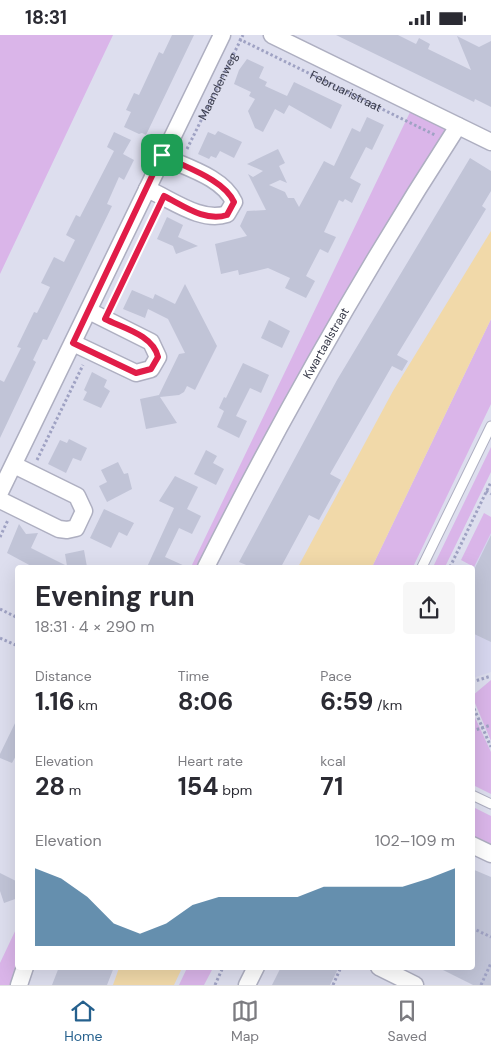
<!DOCTYPE html>
<meta charset="utf-8">
<style>
body{margin:0;font-family:"DM Sans",sans-serif;background:#f7f7f7;color:#2b2b33;height:100vh;display:flex;flex-direction:column;font-size:19px;white-space:nowrap}
*{box-sizing:border-box;margin:0}
p{font-size:16px;color:#7c7c81}
.icon{flex:none;width:28px;height:28px;fill:none;stroke:currentColor;stroke-width:2;stroke-linecap:round;stroke-linejoin:round}
.map{position:relative;flex:1;overflow:hidden}
.panel{position:absolute;left:15px;top:530px;width:460px;height:405px;display:flex;flex-direction:column;background:#fff;border-radius:5px;box-shadow:0 5px 20px #0002}
.panel>*{flex:none}
.pin{position:absolute;display:grid;place-items:center;width:42px;height:42px;color:#fff;margin:-21px;border-radius:10px;box-shadow:0 2px 8px #0006}
.round{display:grid;place-items:center;flex:none;width:52px;height:52px;border-radius:5px;background:#f7f7f7}
.head{display:flex;align-items:center;justify-content:space-between;height:85px;padding:0 20px}
h1{font-size:28px;font-weight:700;line-height:38px}
.metrics{display:grid;grid-template-columns:repeat(3,1fr);gap:8px;height:85px;padding:5px 20px}
.metrics div{display:grid;align-content:center}
.metrics b{font-size:25px;font-weight:700}
.metrics small{font-size:14px;font-weight:400}
.metrics p{font-size:14px}
.chart{height:140px;padding:10px 20px}
.chart p{display:flex;justify-content:space-between}
.chart svg{width:100%;height:90px;margin-top:5px;fill:#25608d;opacity:.7}
.status{display:flex;justify-content:space-between;align-items:center;height:35px;padding:0 25px;background:#fff;direction:ltr}
.status svg{height:14px;fill:currentColor}
.tab-bar{display:flex;justify-content:space-around;align-items:center;height:70px;border-top:1px solid #e1e1e2;background:#fff;font-size:14px;color:#7c7c81}
.tab-bar a{display:grid;justify-items:center;gap:2px}
.tab-bar .on{color:#25608d}
.map>svg:first-child{display:block}
</style>
<div class="status"><b>18:31</b><svg viewBox="0 0 49 12"><path d="M0 12V9h3v3zM5 12V6h3v6zM10 12V3h3v9zM15 12V0h3v12zM26 1h20v11H26zM47 4h2v5h-2z"/></svg></div>
<div class="map">
<svg width="491" height="950" viewBox="0 0 491 950">
<rect width="100%" height="100%" fill="#ebecf6"/>
<path fill="#dddeee" fill-rule="evenodd" d="M104 0H491V950H0V212ZM18 532H472V932H18Z"/>
<path fill="#d6d6ee" d="M491 488V637L473 643 472 532H469Z"/>
<path fill="#dab5e9" d="M0 0H113L0 239Z
M412 73 443 90 445 98 198 532H191Z
M491 284V369L413 532H372Z
M491 412V437L445 532H433Z
M484 478 491 482V498L474 532 461 525Z
M491 645V706L472 661Z
M472 676 491 717V759L473 750Z
M473 772 491 781V810L473 801Z
M17 892 18 932 13 950H0V928Z
M187 933V932L213 933 204 950H179Z"/>
<path fill="#f1d9a9" d="M491 196V284L372 532H298L393 356Z
M119 933V932L182 933 174 950H113Z"/>
<path fill="#c1c4d7" d="M172 0H194L146 100 142 98 139 99 124 92 131 77 126 75 134 58 139 60 159 17 163 19Z
M336 0H398L416 9 419 3 430 9 428 14 471 35 457 1 479 12 491 6V72L475 64 474 67Z
M247 24 264 32 259 43 267 47 265 51 287 61 294 47 342 70 331 94 289 70 284 79 275 74 263 97 255 93 248 76 255 64 249 61 251 57 234 49 239 35Z
M367 82 384 90 372 115 366 112 350 143 361 149 352 168 345 164 343 167 339 165 324 197 336 202 328 218 320 214 306 241 315 246 306 263 285 253 290 243 268 233 239 240 238 235 221 239 215 209 247 201 240 191 247 176 266 175 248 139 253 142 263 136 247 129 278 114 285 128 279 131 287 148 280 145 269 150 285 157 288 163H294L299 172 324 126 334 131 352 93 360 97Z
M218 96 242 107 234 123 220 116 216 123 211 121 209 124 198 119 208 97 215 100Z
M114 97 131 105 123 119 134 125 124 145 119 142 107 169 112 171 47 305 43 304 33 325 36 327 0 403V345L4 347 21 313 17 312 34 277 37 278 50 252 41 248 54 222 64 227 75 205 66 200 76 180 80 182 114 116 107 112Z
M470 123 491 136V156L482 171 486 174 397 320 408 326 402 336 392 331 330 439 341 445 319 485 309 480 281 532H251L239 527 337 345Z
M167 182 183 190 178 202 198 211 176 219 173 211 157 204Z
M185 249 217 311 195 355 187 351 184 357 179 360 160 362 177 388 146 394 140 364 159 360 179 319 185 318 168 284 148 274 145 283 123 274 132 255 153 264 155 259 175 269Z
M269 285 290 296 282 313 261 303Z
M243 328 269 340 261 358 250 353 236 381 247 386 239 403 217 392 224 376 219 373 224 362 226 363Z
M92 337 107 345 104 352 110 356 101 373 83 365 87 357 84 355Z
M69 404 87 413 81 426 73 423 66 438 48 429 60 405 67 408Z
M206 415 217 421 213 428 224 434 216 450 194 439Z
M118 427 124 439 128 438 132 454 107 467 99 451 107 447 101 435Z
M175 441 198 452 187 474 201 481 192 499 179 493 165 522 187 532H147L174 473 159 466Z
M104 474 134 488 127 501 119 497 111 513 90 503Z
M19 489 26 499 38 498 31 513 67 531 65 519 84 515 87 532H33L7 518Z
M491 500V607L472 598V539Z
M18 682V717L12 728 0 723V719Z
M472 834 491 842V950H473L437 932H472Z
M0 838 18 847V863L4 868 0 856Z
M59 932H114L107 950H52Z
M281 932H339L330 950H272Z"/>
<g fill="none" stroke-linecap="round" stroke-linejoin="round">
<defs>
<path id="lane" d="M422 532 491 391
M472 760 491 769"/>
<g id="street">
<path d="M272 0 491 107"/>
<path d="M147 154C171 164 201 188 227 179L234 167C223 142 185 132 162 121"/>
<path d="M73 308 136 338 151 334 158 322 151 307 89 276"/>
<path d="M0 457 222 0"/>
<path d="M0 465 59 494 67 495 76 493 84 476 77 461 14 430"/>
<path id="s3" d="M206 532C282 381 366 233 458 91"/>
<path d="M472 810 491 819"/>
<path d="M379 932 415 950"/>
<path d="M19 950 25 932"/>
<path d="M247 950 256 932"/>
</g>
</defs>
<use href="#lane" stroke="#aeafc1" stroke-width="11"/>
<use href="#street" stroke="#aeafc1" stroke-width="19"/>
<g stroke="#9fa2c3" stroke-width="3" stroke-dasharray="2.5 2.5" stroke-linecap="butt">
<path id="s1" d="M239 4 435 100"/>
<path id="s2" d="M187 114 243 0"/>
<path d="M111 270 157 176"/>
<path d="M37 425 83 330"/>
<path d="M486 456 491 459"/>
<path d="M0 502 8 485"/>
<path d="M450 532 491 447"/>
<path d="M0 574 18 583"/>
<path d="M0 603 18 611"/>
<path d="M472 647 491 641"/>
<path d="M472 669 491 712"/>
<path d="M472 696 491 690"/>
<path d="M472 893 491 902"/>
<path d="M215 950 223 932"/>
<path d="M333 950 341 932"/>
<path d="M481 950 491 928"/>
</g>
<use href="#lane" stroke="#fff" stroke-width="9"/>
<use href="#street" stroke="#fff" stroke-width="16"/>
</g>
<g fill="none" stroke-linecap="round" stroke-linejoin="round">
<defs>
<path id="route" d="M162 120C184 132 224 144 234 167L227 180C205 187 184 171 164 161L105 284C123 293 153 300 158 322L151 334 136 338 73 308Z"/>
</defs>
<use href="#route" stroke="#fff" stroke-width="10"/>
<use href="#route" stroke="#e11d48" stroke-width="6"/>
</g>
<g text-anchor="middle" stroke-width="4" stroke-linejoin="round" paint-order="stroke">
<g font-size="12" fill="#393b4a" stroke="#fff">
<text dy="4" stroke="none"><textPath href="#s2" startOffset="70">Maandenweg</textPath></text>
<text dy="4" stroke="none"><textPath href="#s1" startOffset="119">Februaristraat</textPath></text>
<text dy="4" stroke="none"><textPath href="#s3" startOffset="254">Kwartaalstraat</textPath></text>
</g>
</g>
</svg>
<div class="pin" style="left:162px;top:120px;background:#1e9e55"><svg class="icon" aria-label="arrive" viewBox="0 0 24 24"><path d="M6 21V4h12l-3 4 3 4H6"/></svg></div>
<section class="panel">
<div class="head"><div><h1>Evening run</h1><p>18:31 · 4 × 290 m</p></div><a class="round"><svg class="icon" aria-label="share" viewBox="0 0 24 24"><path d="M12 15V3M7 8l5-5 5 5M5 13v7h14v-7"/></svg></a></div>
<div class="metrics">
<div><p>Distance</p><b>1.16<small> km</small></b></div>
<div><p>Time</p><b>8:06</b></div>
<div><p>Pace</p><b>6:59<small> /km</small></b></div>
</div>
<div class="metrics">
<div><p>Elevation</p><b>28<small> m</small></b></div>
<div><p>Heart rate</p><b>154<small> bpm</small></b></div>
<div><p>kcal</p><b>71</b></div>
</div>
<div class="chart"><p><span>Elevation</span>102–109 m</p>
<svg viewBox="0 0 160 44" preserveAspectRatio="none"><path d="M0 44V6L10 11L20 20L30 33L40 38L50 33L60 24L70 20L80 20L90 20L100 20L110 15L120 15L130 15L140 15L150 11L160 6V44z"/></svg>
</div>
</section>
</div>
<nav class="tab-bar">
<a class="on"><svg class="icon" aria-label="home" viewBox="0 0 24 24"><path d="M3 11l9-7 9 7M6 9v11h12V9"/></svg>Home</a>
<a><svg class="icon" aria-label="map" viewBox="0 0 24 24"><path d="M3 6l6-2 6 2 6-2v14l-6 2-6-2-6 2zM9 4v14M15 6v14"/></svg>Map</a>
<a><svg class="icon" aria-label="saved" viewBox="0 0 24 24"><path d="M7 4h10v16l-5-4-5 4z"/></svg>Saved</a>
</nav>
